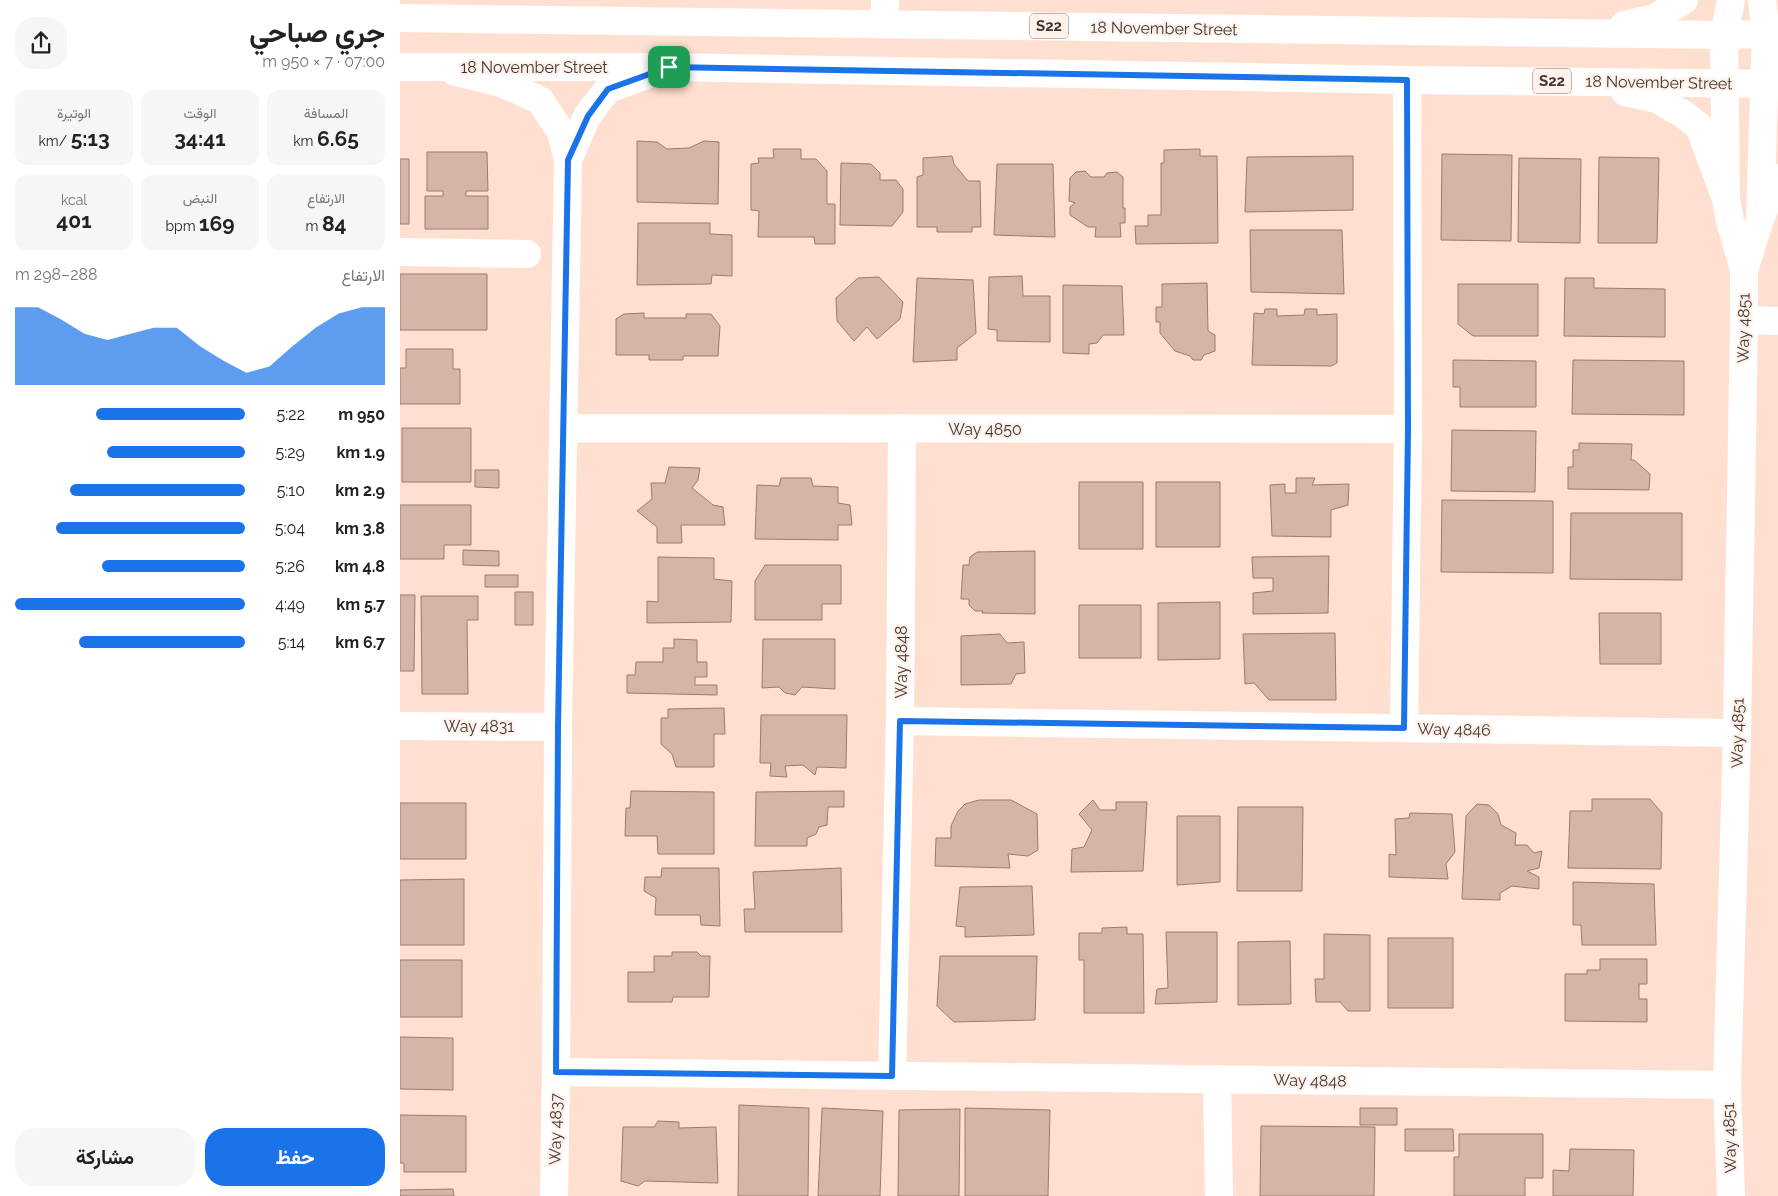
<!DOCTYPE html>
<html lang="ar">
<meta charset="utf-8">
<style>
body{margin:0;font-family:Raleway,Vazirmatn,sans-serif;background:#f6f6f6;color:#222;direction:rtl;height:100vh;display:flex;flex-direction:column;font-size:19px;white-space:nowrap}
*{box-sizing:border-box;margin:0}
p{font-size:16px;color:#767676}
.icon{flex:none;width:28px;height:28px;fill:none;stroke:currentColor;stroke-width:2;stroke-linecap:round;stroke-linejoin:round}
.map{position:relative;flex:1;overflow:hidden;direction:ltr}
.drawer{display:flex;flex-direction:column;background:#fff;width:400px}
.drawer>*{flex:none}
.pin{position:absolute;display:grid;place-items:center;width:42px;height:42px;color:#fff;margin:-21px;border-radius:10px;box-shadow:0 2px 8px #0006}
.round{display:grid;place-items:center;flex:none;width:52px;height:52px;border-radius:20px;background:#f6f6f6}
.headline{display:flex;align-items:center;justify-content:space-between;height:85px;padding:0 15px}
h1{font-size:28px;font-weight:700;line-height:38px}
.stats{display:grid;grid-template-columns:repeat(3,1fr);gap:8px;height:85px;padding:5px 15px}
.stats div{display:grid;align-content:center;border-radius:12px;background:#f6f6f6;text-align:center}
.stats b{font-size:21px;font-weight:700}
.stats small{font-size:14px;font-weight:400}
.stats p{font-size:14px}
.chart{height:140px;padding:10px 15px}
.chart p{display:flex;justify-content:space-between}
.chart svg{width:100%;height:90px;margin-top:5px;fill:#1a73e8;opacity:.7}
.button{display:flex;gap:10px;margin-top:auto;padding:10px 15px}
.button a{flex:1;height:58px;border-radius:20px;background:#1a73e8;color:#fff;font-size:20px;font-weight:700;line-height:58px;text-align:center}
.button a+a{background:#f6f6f6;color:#222}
ul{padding:0 15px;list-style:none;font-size:16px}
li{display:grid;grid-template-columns:80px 60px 1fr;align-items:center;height:38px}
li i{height:12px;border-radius:6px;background:#1a73e8}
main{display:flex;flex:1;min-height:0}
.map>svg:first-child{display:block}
</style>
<main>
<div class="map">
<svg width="1378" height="1196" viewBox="0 0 1378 1196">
<rect width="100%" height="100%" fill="#ffe0d0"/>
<path fill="#d3b6a7" stroke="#987c6e" d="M237 141 257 142 267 149 289 148 304 141 319 142 318 204 237 202Z
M373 149H401V159H416L427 171V204H435V244H415L414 237H358L359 211 351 210V164L359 163 358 158H374Z
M800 149V156H817L818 243 736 244 735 226H748V215H761V163H764V150Z
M27 152H87L88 191H66V196H88V229H25V196H43V191H27Z
M1042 154 1112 155 1111 241 1041 240Z
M552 156 554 164 568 181H580L581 227H572V232H537V227H517V177L523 175V158Z
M953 156V210L845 212 847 157Z
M1199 157 1259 158 1257 243H1198Z
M1119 158 1181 159 1180 243 1118 242Z
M0 159H9V224H0Z
M441 163 471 164 480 173V180H496L503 189V212L492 226 440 225Z
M597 164H653L655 237 594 235Z
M685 171 691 177H704L707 173 717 172 723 177V208H725V223H720L721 237H695L696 227H688L670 215V207L675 203 669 201 670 178 676 172Z
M238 223H310V234L332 235V276L312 275 311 284 237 285Z
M850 230H942L944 294 851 292Z
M0 274H87V330H0Z
M622 276 623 296H650V342L597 341V330L588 329 589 277Z
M479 277 503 302 500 319 477 339 467 327 454 341 437 321 436 298 458 278Z
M517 278 573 280 576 333 557 348V360L513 362Z
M1165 278H1194V288L1265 289V337L1164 336Z
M807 283 808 331 815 335V351L804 355 801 360H793L790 356 775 351 760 333V322H756V307H762V284Z
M1058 284H1138V336H1073L1058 324Z
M663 285 722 286 724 335H703L697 343 689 344V354L663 353Z
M865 309H877V316L904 315 905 309H917V315L937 314V363L931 366 852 365 854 313 864 314Z
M244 313V318H286V314H311L320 326 318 356H283V360H249V355H216V319L224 314Z
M6 349H53V369H60V404H0V368H6Z
M1053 360 1136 361V407H1060V387H1053Z
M1173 360 1284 361V415L1172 414Z
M2 428H71V482H2Z
M1052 430 1136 431 1135 492 1051 491Z
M1179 443 1232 444 1231 460H1234L1250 474 1249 490 1168 489V467H1173V450H1179Z
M269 467 300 468 298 480 292 488 313 505 323 507 325 525H281L282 543H257V527L237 511 252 499 251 483H265Z
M75 470H99V488L75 487Z
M381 478H411L413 486 438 487V503L450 505 452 525H438V540L355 539 357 485 379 486Z
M896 478H915L912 485 949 484 948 505 931 510V537L872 536 870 485 885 484V493H896Z
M679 482H743V549H679Z
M756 482H820V547H756Z
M1042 500 1153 501V573L1041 572Z
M0 505H71V545H44V559H0Z
M1171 513H1282V580L1170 579Z
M63 550 99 551V566L63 565Z
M635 551V614L582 613 583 611H575L569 605V599H561L563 565H569L570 557 577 552Z
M929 556 928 613 853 614V593L873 591V578H853L852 557Z
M258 557 314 558V579L332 581 331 622 247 623V601L258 602Z
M365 565H441V604H422V620H355V581Z
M85 575H118V587H85Z
M115 592H133V625H115Z
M0 595H15L14 671H0Z
M21 596H78V620H67L68 694H22Z
M820 602V659L758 660V603Z
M679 605H741V658H679Z
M1199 613H1261V664H1200Z
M935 633 936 700H869L854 683 845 684 843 634Z
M600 634 607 643 624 642 625 673 616 674 611 684 561 685V636Z
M274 639 297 640V662H307V677H295V685H317V695L227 693V675H235L236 662H263V648H274Z
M363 639H435V689L402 687 395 695 385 693 379 687 362 688Z
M324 708 325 734H314V767H276L272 754 261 744V718H268V709Z
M361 715H447L446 768 417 767 415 775 403 765 385 766 387 777 370 776 371 763H360Z
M231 791 314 792V854H258L257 836H225L226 808H230Z
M444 791V807H428L427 825 419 827 416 834 407 838V846H355L356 792Z
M1192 799H1250L1262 813 1261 869 1168 868 1170 811H1192Z
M579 800H611L637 814 638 850 628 856 608 854 610 868 535 866 536 838H551V826L558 811 565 804Z
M693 800 700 810H716V802H747L743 871 671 872 672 849 684 847 692 830 679 814Z
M0 803H66V859H0Z
M1077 804 1089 805 1098 814 1101 825 1116 833 1115 845H1127L1134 853 1142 851 1139 868 1127 871 1139 877V889L1112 886 1100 893V900L1062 899 1066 816Z
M838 807H903L902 891H837Z
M1010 813 1052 814 1055 852 1046 864 1048 879 989 877V854L996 855 995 819 1009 818Z
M777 816H820V882L777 885Z
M262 868H319L320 926 301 925 300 915H255L256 898 244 891 245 877H261Z
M441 868 442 932H345L344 909H355L353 872Z
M64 879V945H0V880Z
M1173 882 1254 884 1256 945H1182L1181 925H1173Z
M632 886 634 935 565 937V927L556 926 560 887Z
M727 927V934H743L744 1013H684V960H679V933H702V928Z
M766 932H817V1002L755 1004 757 989 768 988Z
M924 934 970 935V1011H948L940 1002H916L915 979H924Z
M988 938H1053V1008H988Z
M890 941 891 1004 838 1005V942Z
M272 952H297L301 956H310L309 997H273L272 1002H228V972H254V956H272Z
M540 956H637L635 1020 554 1022 537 1006Z
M1200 959H1247V984H1239V999H1247V1022L1165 1021V974H1187V970H1200Z
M0 960H62V1017H0Z
M0 1037 53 1038V1090L0 1089Z
M339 1105 409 1108 408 1196H338Z
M422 1108 483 1111 480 1196H418Z
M565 1108 650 1110 648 1196H565Z
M960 1108H997V1125H960Z
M560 1109 559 1196H498L499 1110Z
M0 1115 66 1116V1172H4V1163H0Z
M258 1121 279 1122V1128L316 1127 318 1183 245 1181 238 1186 221 1181 223 1127H254Z
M861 1126 975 1127 974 1196H860Z
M1005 1129H1053L1054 1151H1005Z
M1059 1134H1143V1178H1125V1196H1054V1157H1059Z
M1170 1149 1234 1150 1233 1196H1153V1170L1169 1171Z
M53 1189 54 1196H0V1190Z"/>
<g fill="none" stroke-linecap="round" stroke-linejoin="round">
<path stroke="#fff" stroke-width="28" d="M485 24V0
M55 72 101 83 140 100 161 132 168 160
M0 252 127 254
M1344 270 1360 219 1366 34 1362 0
M1344 320 1378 321
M163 428 1008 429
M500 721 1337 733
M0 726 158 727
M1004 728 1008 429 1007 80
M156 1072 1327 1085
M492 1076 500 721 502 428
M817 1079 819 1196
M154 1196 156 1072 158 727 168 160 187 116 208 89 265 68
M1331 1196 1327 1085 1337 733 1344 320V270L1330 221 1326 199 1324 35 1331 0"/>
<path stroke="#fff" stroke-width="28" d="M0 18 1324 35 1378 34
M1224 25 1255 18 1284 0
M0 67H269L1007 80 1378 84
M1225 92 1257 99 1283 114 1299 126 1326 199
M1360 219 1378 178"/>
</g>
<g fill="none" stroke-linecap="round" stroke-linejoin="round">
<defs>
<path id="route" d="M269 67 1007 80 1008 429 1004 728 500 721 492 1076 156 1072 158 727 168 160 188 116 208 89Z"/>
</defs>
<use href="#route" stroke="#fff" stroke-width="10"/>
<use href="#route" stroke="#1a73e8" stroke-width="6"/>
</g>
<g text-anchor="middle" stroke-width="4.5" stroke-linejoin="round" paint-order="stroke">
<g fill="#fef2eb" stroke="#7a6e68" stroke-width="1">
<rect x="630" y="13.5" width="38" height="25" rx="4"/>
<rect x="1133" y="68.5" width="38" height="25" rx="4"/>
</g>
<g font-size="15" font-weight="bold" fill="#423630">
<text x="649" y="31">S22</text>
<text x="1152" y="86">S22</text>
</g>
<g font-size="16" fill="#423630" stroke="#fef2eb">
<text transform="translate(764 28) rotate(1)" y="6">18 November Street</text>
<text x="134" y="73">18 November Street</text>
<text transform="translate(1259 82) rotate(1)" y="6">18 November Street</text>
<text transform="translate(1343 328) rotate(-89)" y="6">Way 4851</text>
<text x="585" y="435">Way 4850</text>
<text transform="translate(501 662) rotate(-90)" y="6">Way 4848</text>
<text x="79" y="732">Way 4831</text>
<text transform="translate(1054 729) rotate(1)" y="6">Way 4846</text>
<text transform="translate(1337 733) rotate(-89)" y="6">Way 4851</text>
<text transform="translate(910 1080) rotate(1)" y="6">Way 4848</text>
<text transform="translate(155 1129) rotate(-89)" y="6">Way 4837</text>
<text transform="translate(1329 1138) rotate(-92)" y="6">Way 4851</text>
</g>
</g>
</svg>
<div class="pin" style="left:269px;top:67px;background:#1e9e55"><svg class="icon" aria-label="arrive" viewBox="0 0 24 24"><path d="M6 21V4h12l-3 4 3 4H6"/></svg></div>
</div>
<section class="drawer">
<div class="headline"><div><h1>جري صباحي</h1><p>07:00 · 7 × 950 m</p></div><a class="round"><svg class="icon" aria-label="share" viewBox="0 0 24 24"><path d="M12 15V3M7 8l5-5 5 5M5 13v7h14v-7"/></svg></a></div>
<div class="stats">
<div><p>المسافة</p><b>6.65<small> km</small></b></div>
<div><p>الوقت</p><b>34:41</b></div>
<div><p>الوتيرة</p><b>5:13<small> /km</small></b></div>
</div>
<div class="stats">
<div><p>الارتفاع</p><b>84<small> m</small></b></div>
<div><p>النبض</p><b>169<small> bpm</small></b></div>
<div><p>kcal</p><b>401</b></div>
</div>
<div class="chart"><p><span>الارتفاع</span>288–298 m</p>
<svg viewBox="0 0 160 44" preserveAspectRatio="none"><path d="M0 44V6L10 6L20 12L30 19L40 22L50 19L60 16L70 16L80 25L90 32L100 38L110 35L120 25L130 16L140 9L150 6L160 6V44z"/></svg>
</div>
<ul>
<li><b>950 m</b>5:22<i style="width:65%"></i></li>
<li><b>1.9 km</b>5:29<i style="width:60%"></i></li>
<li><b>2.9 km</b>5:10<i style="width:76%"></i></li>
<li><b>3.8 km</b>5:04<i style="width:82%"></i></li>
<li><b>4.8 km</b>5:26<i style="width:62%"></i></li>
<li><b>5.7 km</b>4:49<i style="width:100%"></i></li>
<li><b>6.7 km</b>5:14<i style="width:72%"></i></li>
</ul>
<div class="button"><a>حفظ</a><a>مشاركة</a></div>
</section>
</main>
